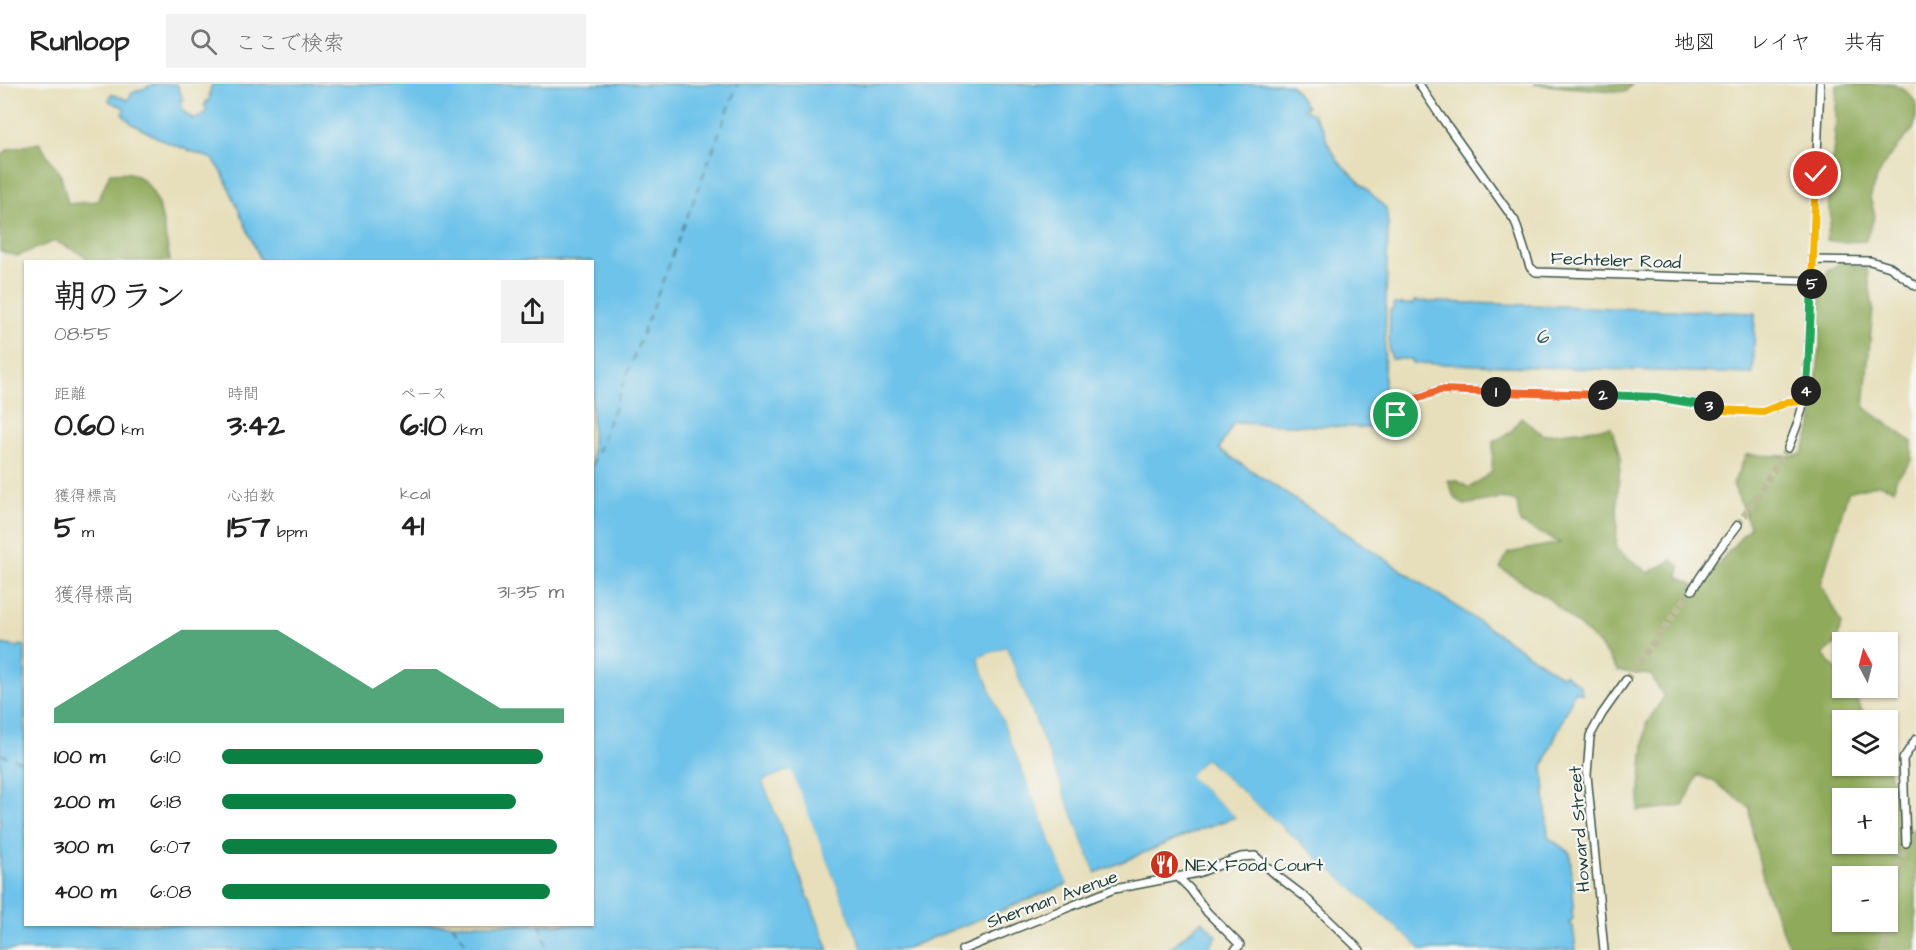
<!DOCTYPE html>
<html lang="ja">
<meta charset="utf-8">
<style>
body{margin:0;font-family:"Architects Daughter","Klee One",sans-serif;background:#f2f2f2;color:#222;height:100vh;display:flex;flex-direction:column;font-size:22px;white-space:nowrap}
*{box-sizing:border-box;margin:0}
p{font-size:20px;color:#767676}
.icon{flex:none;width:33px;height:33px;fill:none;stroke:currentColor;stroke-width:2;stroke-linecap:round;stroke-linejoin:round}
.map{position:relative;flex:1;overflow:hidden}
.details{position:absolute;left:24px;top:176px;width:570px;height:666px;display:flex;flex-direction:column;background:#fff;border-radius:0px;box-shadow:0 2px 4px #0004}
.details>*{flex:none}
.needle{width:39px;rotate:353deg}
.buttons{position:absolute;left:1832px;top:548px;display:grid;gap:12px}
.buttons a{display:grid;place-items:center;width:66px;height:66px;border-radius:0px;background:#fff;box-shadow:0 2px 4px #0004;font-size:30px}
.pin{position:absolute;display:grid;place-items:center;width:51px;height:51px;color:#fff;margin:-26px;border:3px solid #fff;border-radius:50%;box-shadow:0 2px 6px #0007}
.km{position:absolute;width:30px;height:30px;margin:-15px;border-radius:50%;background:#222;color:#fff;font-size:16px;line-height:30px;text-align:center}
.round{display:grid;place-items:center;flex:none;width:63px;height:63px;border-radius:0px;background:#f2f2f2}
.headline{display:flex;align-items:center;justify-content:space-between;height:102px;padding:0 30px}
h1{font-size:33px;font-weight:800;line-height:45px}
.stats{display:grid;grid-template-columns:repeat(3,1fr);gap:9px;height:102px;padding:6px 30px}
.stats div{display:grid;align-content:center}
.stats b{font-size:30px;font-weight:800}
.stats small{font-size:16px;font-weight:400}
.stats p{font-size:16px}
.chart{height:168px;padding:12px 30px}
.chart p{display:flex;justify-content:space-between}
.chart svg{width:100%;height:108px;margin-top:6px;fill:#0b8043;opacity:.7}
ul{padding:0 30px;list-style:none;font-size:20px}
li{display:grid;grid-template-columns:96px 72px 1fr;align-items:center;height:45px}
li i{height:15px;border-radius:8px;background:#0b8043}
header{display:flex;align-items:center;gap:36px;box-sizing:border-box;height:84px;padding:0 30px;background:#fff;border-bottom:2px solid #e0e0e0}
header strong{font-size:28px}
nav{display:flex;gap:33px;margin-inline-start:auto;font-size:21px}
.search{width:420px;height:54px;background:#f2f2f2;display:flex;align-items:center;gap:15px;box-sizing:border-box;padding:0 21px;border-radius:0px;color:#767676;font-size:22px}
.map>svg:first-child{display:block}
</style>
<header>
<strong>Runloop</strong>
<div class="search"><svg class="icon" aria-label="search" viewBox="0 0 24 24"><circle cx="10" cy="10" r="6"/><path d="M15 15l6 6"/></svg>ここで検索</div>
<nav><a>地図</a><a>レイヤ</a><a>共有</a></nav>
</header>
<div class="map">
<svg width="1916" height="866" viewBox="0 0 1916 866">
<rect width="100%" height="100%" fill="#f6f6f2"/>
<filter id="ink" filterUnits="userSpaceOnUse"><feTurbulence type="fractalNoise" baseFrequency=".0167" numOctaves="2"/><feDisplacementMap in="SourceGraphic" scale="12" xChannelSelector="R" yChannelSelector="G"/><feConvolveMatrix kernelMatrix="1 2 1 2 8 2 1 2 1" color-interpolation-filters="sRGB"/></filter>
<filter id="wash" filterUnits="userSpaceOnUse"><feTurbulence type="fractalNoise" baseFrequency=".008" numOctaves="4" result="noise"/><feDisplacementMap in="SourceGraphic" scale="24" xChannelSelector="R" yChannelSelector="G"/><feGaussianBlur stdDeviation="1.35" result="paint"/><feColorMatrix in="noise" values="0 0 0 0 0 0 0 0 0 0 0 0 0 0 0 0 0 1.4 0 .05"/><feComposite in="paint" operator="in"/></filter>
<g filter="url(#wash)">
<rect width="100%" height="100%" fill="#e7dfbb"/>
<path fill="#90aa5b" stroke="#587448" stroke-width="1.5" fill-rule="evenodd" d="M1534 0H1632L1625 8Z
M1837 0H1894L1904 5 1916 18V37L1913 45 1888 74 1875 98 1870 114 1875 132 1865 157 1840 158 1826 156 1831 135 1828 108 1835 53Z
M39 59 61 92 68 120 98 117 110 89C117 89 126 87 133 90 163 103 164 149 170 177H87L84 171 55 157 17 172 0 167V74L7 66Z
M1843 178 1867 185 1873 224 1864 323 1912 358V376L1896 395 1894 405 1879 400 1848 408 1821 500 1841 539 1837 558 1823 571 1842 592V603H1850L1867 636H1842V681H1886L1901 720 1908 747 1916 744V866H1791L1766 807 1752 746 1750 724 1713 697 1698 691 1683 722 1638 727 1646 640 1664 613 1651 591 1618 587 1599 560 1548 514 1500 484 1508 469 1560 459 1520 439 1517 418 1502 414 1464 421 1454 413 1448 396 1458 397 1469 404 1492 388 1493 358 1511 348 1521 333 1543 351 1611 343 1621 375 1618 403 1616 465 1649 489 1672 476 1680 483 1678 493 1698 503 1750 443 1733 400 1746 371 1786 372 1802 370 1812 343 1821 249 1820 207 1828 186ZM1842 714H1887V759H1842ZM1842 792H1887V837H1842Z"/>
<path fill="#6ec3ea" stroke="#46808f" stroke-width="1.5" d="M155 0H177L183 16 180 17 184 28 189 31 190 34 192 33 194 36 205 29 207 24 204 22 206 17 208 18 210 11 209 10 212 0H1291L1307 23 1304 24V26L1312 29 1324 46 1327 58 1339 78 1386 124 1388 141 1383 334 1380 335 1378 339V342L1376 344 1234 339 1219 365 1561 592 1564 590 1581 602 1582 610 1575 607 1543 682 1548 753 1570 769 1574 821 1572 827 1573 835 1569 838 1573 843 1576 866H1421L1205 675 1190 692 1236 733 1201 745 1095 789 1006 563 978 574 1068 800 902 866H862L790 686 763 697 829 866H0V560L19 563 20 561 25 562 26 840H592V177H261L222 88 213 75 166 58 132 40 122 30 125 24 109 17 111 10 128 16 132 9Z
M1414 217 1755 229 1753 290 1412 279V275H1391V269L1389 268 1390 226 1393 225V220H1413Z
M1202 837 1217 852 1207 866H1168Z"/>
<path fill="#e7dfbb" d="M1006 563 1095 789 1096 792 1093 790 1004 567 982 576 1071 799 1069 803 978 574Z
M1205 675 1402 849 1421 866H1416L1205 679 1194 692 1238 731V735L1189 692Z
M791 686 862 866H858L789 690 767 699 832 865 830 866 763 697Z"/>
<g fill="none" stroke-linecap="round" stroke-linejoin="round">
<path stroke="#335e62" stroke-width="1.5" stroke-dasharray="8 6" stroke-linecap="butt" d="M592 382 738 0
M0 670 26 679
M452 840 471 866
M540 840 548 866"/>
</g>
</g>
<g filter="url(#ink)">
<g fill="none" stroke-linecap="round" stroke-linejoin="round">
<path stroke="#bfbfa0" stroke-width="7" stroke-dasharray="7 3.5" stroke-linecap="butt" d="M1738 441 1788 364
M1626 596 1692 506
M1885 866 1889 814 1906 759"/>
<defs>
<path id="street" d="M1419 0 1439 30 1515 137 1530 183 1536 188 1812 197
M1813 176 1870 177 1890 183 1916 202
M1396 331 1416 314 1440 306 1656 313 1702 320 1721 326 1763 328 1788 318 1805 317
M1788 364C1800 336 1805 318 1808 288L1820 0
M1692 506 1714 472 1738 441
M1906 759 1903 675 1916 655
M1178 793 1190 805 1207 828 1240 861 1235 866
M962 866 1114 805 1198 789 1241 773 1255 772 1276 791 1305 813 1360 866
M1604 866 1587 691 1590 652 1602 630 1626 596"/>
</defs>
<use href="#street" stroke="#3d5548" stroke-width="10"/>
<use href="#street" stroke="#fff" stroke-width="7"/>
</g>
</g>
<g fill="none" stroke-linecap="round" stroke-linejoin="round" filter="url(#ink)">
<defs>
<path id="split-1" d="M1396 331 1416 315 1440 306 1496 308"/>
<path id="split-2" d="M1496 308 1603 311"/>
<path id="split-3" d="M1603 311 1656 313 1709 322"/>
<path id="split-4" d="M1709 322 1721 326 1763 328 1788 318 1804 317 1806 307"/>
<path id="split-5" d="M1806 307 1808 288 1812 200"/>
<path id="split-6" d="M1812 200 1816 90"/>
</defs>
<use href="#split-1" stroke="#fff" stroke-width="12"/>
<use href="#split-2" stroke="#fff" stroke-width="12"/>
<use href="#split-3" stroke="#fff" stroke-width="12"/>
<use href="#split-4" stroke="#fff" stroke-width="12"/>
<use href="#split-5" stroke="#fff" stroke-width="12"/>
<use href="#split-6" stroke="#fff" stroke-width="12"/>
<use href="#split-1" stroke="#f0652b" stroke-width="8"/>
<use href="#split-2" stroke="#f0652b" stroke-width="8"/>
<use href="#split-3" stroke="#22a559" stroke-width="8"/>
<use href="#split-4" stroke="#f5b400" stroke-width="8"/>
<use href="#split-5" stroke="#22a559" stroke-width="8"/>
<use href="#split-6" stroke="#f5b400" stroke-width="8"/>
</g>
<defs>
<symbol id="restaurant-disc" viewBox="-11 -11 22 22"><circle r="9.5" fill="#c8321e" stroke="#f6f6f2"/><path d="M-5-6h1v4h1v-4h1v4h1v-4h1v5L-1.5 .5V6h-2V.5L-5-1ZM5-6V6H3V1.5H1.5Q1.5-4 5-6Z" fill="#fff"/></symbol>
</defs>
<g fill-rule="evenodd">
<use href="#restaurant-disc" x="1148" y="764" width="33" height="33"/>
</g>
<g text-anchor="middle" stroke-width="4.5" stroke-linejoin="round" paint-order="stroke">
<g font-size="18" fill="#1f3d34" stroke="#f6f6f2">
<text transform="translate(1616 176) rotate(2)" y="6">Fechteler Road</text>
<text transform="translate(1579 745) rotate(-94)" y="6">Howard Street</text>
<text transform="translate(1052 815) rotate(-20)" y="6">Sherman Avenue</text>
</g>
<g font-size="18" fill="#1f3d34" stroke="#f6f6f2" text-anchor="start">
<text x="1185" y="787">NEX Food Court</text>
</g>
<g font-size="20" font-style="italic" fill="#335e62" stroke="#f6f6f2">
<text x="1542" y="259">6</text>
</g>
</g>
</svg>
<div class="buttons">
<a><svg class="needle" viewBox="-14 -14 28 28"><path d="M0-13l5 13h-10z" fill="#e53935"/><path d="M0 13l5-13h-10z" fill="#767676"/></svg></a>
<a><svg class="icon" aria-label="layers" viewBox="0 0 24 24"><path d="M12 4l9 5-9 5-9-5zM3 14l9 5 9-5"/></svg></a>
<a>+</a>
<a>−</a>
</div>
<div class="pin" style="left:1396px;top:331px;background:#1e9e55"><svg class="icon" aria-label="arrive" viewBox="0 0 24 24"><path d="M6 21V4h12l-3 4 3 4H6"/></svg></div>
<div class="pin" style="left:1816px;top:90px;background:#d93025"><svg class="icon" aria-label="check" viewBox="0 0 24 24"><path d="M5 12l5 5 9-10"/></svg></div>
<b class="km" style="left:1496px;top:308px">1</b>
<b class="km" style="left:1603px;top:311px">2</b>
<b class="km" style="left:1709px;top:322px">3</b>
<b class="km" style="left:1806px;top:307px">4</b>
<b class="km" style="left:1812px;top:200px">5</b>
<section class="details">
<div class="headline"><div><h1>朝のラン</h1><p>08:55</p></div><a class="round"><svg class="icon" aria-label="share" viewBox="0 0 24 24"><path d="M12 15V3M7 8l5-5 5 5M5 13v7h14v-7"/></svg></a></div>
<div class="stats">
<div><p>距離</p><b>0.60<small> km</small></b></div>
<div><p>時間</p><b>3:42</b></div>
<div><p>ペース</p><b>6:10<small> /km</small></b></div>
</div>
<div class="stats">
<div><p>獲得標高</p><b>5<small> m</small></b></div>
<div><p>心拍数</p><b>157<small> bpm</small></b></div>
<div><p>kcal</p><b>41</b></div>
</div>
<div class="chart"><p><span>獲得標高</span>31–35 m</p>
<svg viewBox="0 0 160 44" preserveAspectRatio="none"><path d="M0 44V38L10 30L20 22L30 14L40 6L50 6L60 6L70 6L80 14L90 22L100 30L110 22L120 22L130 30L140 38L150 38L160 38V44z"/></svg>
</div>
<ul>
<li><b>100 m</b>6:10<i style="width:94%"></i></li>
<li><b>200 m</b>6:18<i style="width:86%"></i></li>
<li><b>300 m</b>6:07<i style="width:98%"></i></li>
<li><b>400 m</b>6:08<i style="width:96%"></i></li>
</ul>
</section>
</div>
